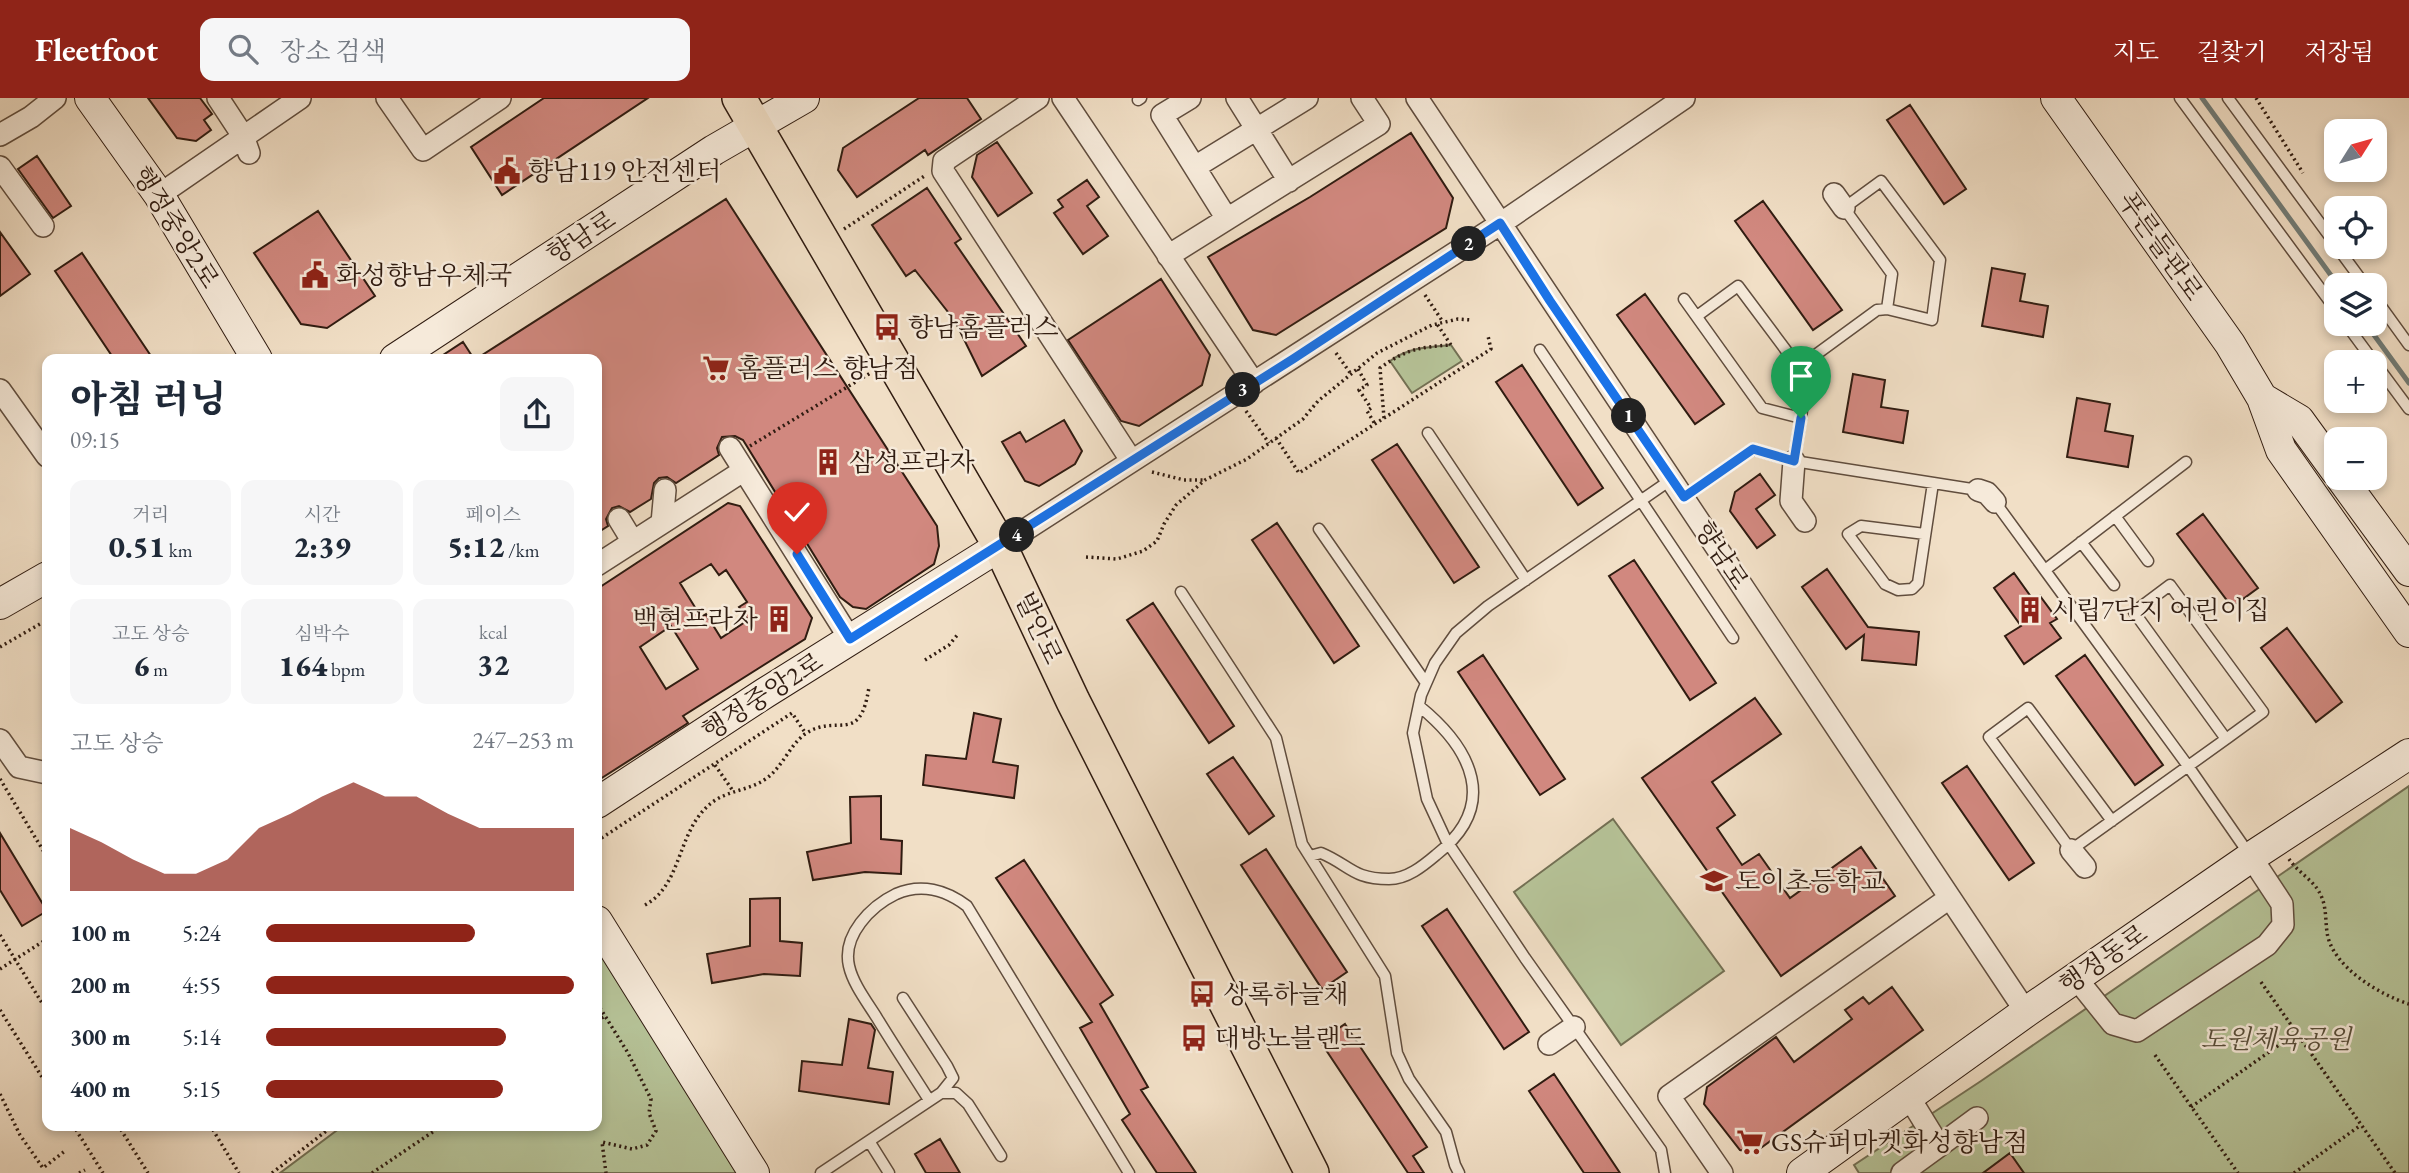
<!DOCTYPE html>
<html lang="ko">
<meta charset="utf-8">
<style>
body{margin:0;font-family:"EB Garamond","Noto Serif KR",serif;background:#f6f6f7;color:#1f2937;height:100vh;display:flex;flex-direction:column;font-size:26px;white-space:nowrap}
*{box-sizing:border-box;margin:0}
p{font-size:23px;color:#747a83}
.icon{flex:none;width:38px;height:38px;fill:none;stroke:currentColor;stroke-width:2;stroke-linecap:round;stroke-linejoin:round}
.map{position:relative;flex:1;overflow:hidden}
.sheet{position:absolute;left:42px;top:256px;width:560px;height:777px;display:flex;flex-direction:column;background:#fff;border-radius:14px;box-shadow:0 4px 10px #0003}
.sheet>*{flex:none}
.needle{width:46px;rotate:53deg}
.fabs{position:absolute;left:2324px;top:21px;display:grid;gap:14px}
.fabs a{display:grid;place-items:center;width:63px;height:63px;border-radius:14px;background:#fff;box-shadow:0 4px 10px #0003;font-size:35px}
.pin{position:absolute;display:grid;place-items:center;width:60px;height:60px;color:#fff;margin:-72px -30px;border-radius:50% 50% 50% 0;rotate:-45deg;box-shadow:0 0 7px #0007}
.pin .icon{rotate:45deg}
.km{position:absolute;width:35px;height:35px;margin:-18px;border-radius:50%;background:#222;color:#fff;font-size:19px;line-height:35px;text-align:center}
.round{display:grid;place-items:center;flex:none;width:74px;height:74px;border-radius:14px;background:#f6f6f7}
.summary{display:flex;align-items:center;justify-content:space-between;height:119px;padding:0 28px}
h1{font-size:38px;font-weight:800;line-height:52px}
.stats{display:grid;grid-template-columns:repeat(3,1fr);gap:10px;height:119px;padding:7px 28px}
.stats div{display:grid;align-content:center;border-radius:14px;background:#f6f6f7;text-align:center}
.stats b{font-size:30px;font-weight:800}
.stats small{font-size:19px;font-weight:400}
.stats p{font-size:19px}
.chart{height:196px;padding:14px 28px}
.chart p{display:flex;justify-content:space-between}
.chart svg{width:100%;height:126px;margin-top:7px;fill:#8f2418;opacity:.7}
ul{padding:0 28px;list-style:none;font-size:23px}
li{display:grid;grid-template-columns:112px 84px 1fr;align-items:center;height:52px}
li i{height:18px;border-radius:9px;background:#8f2418}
header{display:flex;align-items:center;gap:42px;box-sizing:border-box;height:98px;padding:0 35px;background:#8f2418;color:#fff}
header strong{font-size:33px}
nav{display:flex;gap:38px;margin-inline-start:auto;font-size:24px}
.search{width:490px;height:63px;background:#f6f6f7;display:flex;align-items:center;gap:18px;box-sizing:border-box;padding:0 24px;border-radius:14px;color:#747a83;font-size:26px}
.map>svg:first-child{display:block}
</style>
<header>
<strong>Fleetfoot</strong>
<div class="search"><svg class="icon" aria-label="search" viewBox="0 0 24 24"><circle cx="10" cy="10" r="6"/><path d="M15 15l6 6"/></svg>장소 검색</div>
<nav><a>지도</a><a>길찾기</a><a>저장됨</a></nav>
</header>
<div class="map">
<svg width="2409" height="1075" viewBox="0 0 2409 1075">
<rect width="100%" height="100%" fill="#f1dfc6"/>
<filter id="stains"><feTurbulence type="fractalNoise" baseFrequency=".00286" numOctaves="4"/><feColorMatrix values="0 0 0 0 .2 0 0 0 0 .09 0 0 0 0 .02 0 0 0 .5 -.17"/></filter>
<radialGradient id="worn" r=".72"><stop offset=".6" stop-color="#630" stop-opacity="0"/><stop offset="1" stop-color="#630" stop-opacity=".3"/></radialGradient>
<path fill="#b6c398" stroke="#737054" stroke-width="2" d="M1451 247 1462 263 1412 295 1390 263C1409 249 1429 249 1451 247Z
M2409 688V1075H1859L1854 1067 1981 983Z
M1613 721 1724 873 1621 947 1514 794Z
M597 838 739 1075H280L344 1027H597Z"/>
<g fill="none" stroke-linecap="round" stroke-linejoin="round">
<path stroke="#717c77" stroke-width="5" d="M2202 0 2338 187
M2366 226 2409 285"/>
</g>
<path fill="#d1887f" stroke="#301c11" stroke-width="2" fill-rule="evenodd" d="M148 0H200L212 16 204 22 211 32 196 43 177 40Z
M544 0H648L502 97 471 49Z
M919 0H967L981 21 928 57 925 52 857 99 838 72 843 50Z
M1910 7 1966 91 1944 106 1887 22Z
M1411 35 1453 100 1446 130 1276 237 1253 232 1208 159 1310 99Z
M997 44 1032 95 998 118 972 79 977 57Z
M37 58 71 108 53 120 18 71Z
M1087 82 1099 99 1087 108 1108 138 1083 156 1054 115 1063 109 1058 102Z
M927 90 961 141 955 145 1026 248 982 278 955 223 915 172 906 178 872 127Z
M726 101 937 428 939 448 934 466 866 511 853 509 840 499 743 342 735 338 722 339 717 350 719 357 676 385 667 379 659 380 654 385 651 401 630 414 619 408 612 410 606 421 608 428 597 435V261H476Z
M1763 103 1842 212 1813 232 1735 123Z
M318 113 375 198 327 230 301 226 254 155Z
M0 134 30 176 0 198Z
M82 155 153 261H114L55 173Z
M1992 170 2025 176 2020 203 2048 208 2043 239 1982 228Z
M1161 181 1210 257 1202 287 1139 328 1121 323 1068 242Z
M1645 196 1724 306 1695 326 1617 217Z
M463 244 474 261H437Z
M1522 267 1603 390 1578 407 1496 284Z
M1853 276 1885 282 1881 309 1908 313 1903 345 1843 334Z
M2077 300 2110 306 2105 333 2133 338 2128 369 2067 359Z
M1064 322 1082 353 1075 366 1039 388 1025 383 1002 344 1020 334 1026 344Z
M1397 346 1479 469 1454 485 1372 362Z
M1760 376 1775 397 1756 411 1775 437 1757 450 1730 413 1735 394Z
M728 405 740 408 812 520 805 541 683 618 688 625 597 683V491ZM711 466 719 477 726 472 747 504 739 509 748 522 721 540 706 516 701 519 680 485ZM671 528 698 571 666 591 640 549Z
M2203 416 2258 490 2232 509 2177 436Z
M1277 425 1359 548 1334 565 1252 442Z
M1634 462 1716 585 1690 602 1609 478Z
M1827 471 1868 529 1919 534 1916 567 1862 562 1864 537 1846 551 1802 489Z
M2014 475 2034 503 2040 498 2057 521 2050 525 2061 540 2024 566 2005 538 2021 528 1994 490Z
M1153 505 1234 628 1209 645 1127 522Z
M2287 530 2342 604 2316 624 2261 550Z
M1483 557 1565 681 1540 697 1458 574Z
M2085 557 2163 667 2135 687 2056 578Z
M1755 600 1781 636 1712 684 1735 717 1717 730 1742 767 1759 756 1790 800 1861 749 1895 798 1781 878 1642 680Z
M974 615 1001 621 993 664 1018 668 1014 700 923 687 926 657 966 661Z
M1233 659 1274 718 1249 736 1207 676Z
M1967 668 2034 765 2009 782 1942 685Z
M881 698V741L902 743 901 776 865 774 813 782 807 754 851 745 850 699Z
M0 735 47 813 22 828 0 792Z
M1266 751 1347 874 1322 891 1241 767Z
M1024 762 1113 897 1100 906 1148 989 1141 992 1196 1075H1157L1122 1022 1130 1016 1080 930 1092 924 996 780Z
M780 800V843L802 845 800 878 764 876 712 885 707 856 750 848V801Z
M1447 811 1529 934 1504 951 1422 828Z
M1892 889 1923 932 1754 1055 1740 1052 1704 1006 1707 989 1776 939 1794 964 1852 921 1845 912 1863 899 1869 906Z
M849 921 871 926 875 932 868 970 893 974 889 1006 799 993 802 963 842 967Z
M1345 926 1427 1049 1413 1058 1424 1075H1408L1320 943Z
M1554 976 1620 1075H1584L1529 993Z
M940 1041 960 1075H926L915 1056Z
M2010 1055 2024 1075H1983Z"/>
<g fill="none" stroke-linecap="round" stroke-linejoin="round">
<defs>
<path id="lane" d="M2180 0 2336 212
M2228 0 2336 147
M1138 2 1141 0
M2337 149 2365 187
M2375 200 2409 247
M1684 201 1762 310 1801 320 1794 363
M1697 218 1738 188 1806 279 1801 320
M2346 226 2374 264
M1540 252 1733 540
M2375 265 2409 311
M1799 269 1877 212 1887 211 1932 222 1940 162 1881 83 1844 110 1892 176 1887 211
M1428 335 1526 482
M1684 399 1753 351 1794 363 1978 392
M1995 404 2188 668 2249 756
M2115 418 2148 463
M1319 431 1426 585
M1925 436 1861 428 1848 436 1885 486 1898 492 1912 491 1918 485 1933 385
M2081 444 2114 487
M2045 472 2186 364
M1181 494 1276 640 1302 746 1385 878 1397 955 1409 981 1446 1034 1455 1067 1459 1075
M2112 723 2028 610 1989 639 2071 752 2226 641 2134 514 2170 487 2263 614 2226 641
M1310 758 1321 755C1350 767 1352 781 1389 781 1407 781 1423 768 1436 757 1500 707 1472 651 1419 608
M941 995H956L968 1006 1001 1058
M929 1002C912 975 894 948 877 920 867 904 853 886 849 868 842 837 871 808 896 796 921 785 946 792 967 808L1129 1075
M869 1043 889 1075
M821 1075 941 995 953 980 947 968 903 900
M1665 1075 1661 1052 1525 860 1446 742 1427 701 1413 635 1421 597 1435 565 1456 535 1488 508 1672 381"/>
<path id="street" d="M218 0 243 38 249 55
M387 0 423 52 500 0
M1038 0 944 63 943 73 1131 362
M1063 0 1254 285
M1190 0 1162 17 1227 121
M1237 0 1289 83
M1417 0 2026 914
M0 37 31 19 55 0
M0 69 43 128
M1195 69 1307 0
M1834 96 1844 110
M159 97 300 0
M1168 158 1379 26 1362 0
M0 292 47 358
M730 350 850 541
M1794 363 1791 403 1805 423
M1978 392 1987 395 1995 404
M619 421 633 444
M662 425 665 392
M1000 448 1500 126 1684 0
M597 467 743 373
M0 642 19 669 47 675
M2071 752 2085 769
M2076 880 2113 926 2137 933 2267 847 2283 827 2282 806 2251 759
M1549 946 1574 929
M1909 999 1939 1048 1977 1020
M1722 1075 1669 998 1948 801
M1902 1075 1939 1048"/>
<path id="secondary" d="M90 0 159 97 257 261
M2056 0 2230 246 2262 300 2281 352 2409 534
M395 261 714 52 804 0
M2262 300 2299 322 2336 373
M2341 380 2409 473
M0 506 47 479
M597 705 765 595 1000 448
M597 823 754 1075
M1802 1075 2026 914 2251 759 2409 656"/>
<path id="primary" d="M739 0 1000 448 1073 603 1312 1075"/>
</defs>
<use href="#lane" stroke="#604d3e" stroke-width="13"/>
<use href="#street" stroke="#604d3e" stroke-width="24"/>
<use href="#secondary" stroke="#301c11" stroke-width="32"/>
<use href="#primary" stroke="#301c11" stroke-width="36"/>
<path stroke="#301c11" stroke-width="3.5" stroke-dasharray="2 3.5" stroke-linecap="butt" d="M2256 0 2303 75
M844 131 926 77
M1425 197 1443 224
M1336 255 1351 276
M1358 271 1367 287 1359 292 1371 310 1367 313 1375 326
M1246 313 1269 345
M1384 320 1380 270C1406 251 1420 249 1451 247L1437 226
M1276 340 1299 375 1491 251 1488 238
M750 348 872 274
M1152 374 1184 382H1203
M1086 459 1117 461 1143 453 1157 443 1164 426 1176 407 1205 382 1247 361 1303 321 1318 303 1377 255 1432 227 1458 221 1472 222
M0 549 47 522
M925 562 949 547 959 535
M715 667 733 693
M0 681 47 759
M597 743 792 615 806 636
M2289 761C2297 773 2311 781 2318 792 2327 806 2325 820 2327 834 2331 868 2380 897 2409 906
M645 807C684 786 676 730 714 703 730 692 751 692 767 680 783 668 790 647 805 636 837 614 860 649 869 589
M0 837 47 913
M0 871 47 841
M2261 884 2395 1075
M597 905 628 955 651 1001 649 1015 656 1033 647 1047 632 1051 602 1044 606 1075
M0 912 47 987
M597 923 605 918
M2155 957 2238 1075
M0 996 20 1037 43 1070 65 1053
M2191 1009 2296 935
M73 1027 103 1075
M118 1027 148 1075
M210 1027 239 1075
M79 1075 85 1072
M272 1075 334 1027
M372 1075 443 1027
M2294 1075 2361 1027"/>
<use href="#lane" stroke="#f6eada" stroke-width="10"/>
<use href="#street" stroke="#f6eada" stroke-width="21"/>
<use href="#secondary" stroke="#f6eada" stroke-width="30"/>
<use href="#primary" stroke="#f1dfc6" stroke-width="33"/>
</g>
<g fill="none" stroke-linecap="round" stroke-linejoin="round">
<defs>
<path id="route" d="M797 456 850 541 1293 261 1500 125 1550 203 1684 399 1753 351 1794 363 1801 320"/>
</defs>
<use href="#route" stroke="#fff" stroke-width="14"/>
<use href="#route" stroke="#1a73e8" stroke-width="9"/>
</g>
<defs>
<symbol id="civic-bare" viewBox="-9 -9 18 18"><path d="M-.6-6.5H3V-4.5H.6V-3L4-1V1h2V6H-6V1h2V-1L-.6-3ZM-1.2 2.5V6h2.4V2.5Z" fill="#8f2418" stroke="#f6eada" stroke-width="2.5" paint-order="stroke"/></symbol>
<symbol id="bus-bare" viewBox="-9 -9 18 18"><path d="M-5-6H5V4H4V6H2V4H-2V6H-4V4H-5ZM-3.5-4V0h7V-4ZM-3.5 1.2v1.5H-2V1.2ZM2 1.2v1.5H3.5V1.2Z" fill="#8f2418" stroke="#f6eada" stroke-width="2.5" paint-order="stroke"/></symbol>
<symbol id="supermarket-bare" viewBox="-9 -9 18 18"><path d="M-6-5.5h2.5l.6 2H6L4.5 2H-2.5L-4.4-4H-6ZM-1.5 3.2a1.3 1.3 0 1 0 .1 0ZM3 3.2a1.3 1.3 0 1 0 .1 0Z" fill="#8f2418" stroke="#f6eada" stroke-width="2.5" paint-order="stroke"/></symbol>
<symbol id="building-bare" viewBox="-9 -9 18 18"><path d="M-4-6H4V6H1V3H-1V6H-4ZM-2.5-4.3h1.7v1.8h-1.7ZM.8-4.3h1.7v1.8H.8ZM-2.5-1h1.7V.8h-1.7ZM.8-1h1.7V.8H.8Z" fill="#8f2418" stroke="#f6eada" stroke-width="2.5" paint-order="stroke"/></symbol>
<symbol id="school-bare" viewBox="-9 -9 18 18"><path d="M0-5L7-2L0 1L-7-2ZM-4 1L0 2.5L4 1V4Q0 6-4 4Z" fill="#8f2418" stroke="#f6eada" stroke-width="2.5" paint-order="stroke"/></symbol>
</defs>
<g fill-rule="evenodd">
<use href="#civic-bare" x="488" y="54" width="38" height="38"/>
<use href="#civic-bare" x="296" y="158" width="38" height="38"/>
<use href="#bus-bare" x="868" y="210" width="38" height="38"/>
<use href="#supermarket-bare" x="697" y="251" width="38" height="38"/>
<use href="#building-bare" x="809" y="345" width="38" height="38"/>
<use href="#building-bare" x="2011" y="493" width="38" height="38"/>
<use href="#building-bare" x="760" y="502" width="38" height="38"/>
<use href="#school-bare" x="1695" y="764" width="38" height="38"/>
<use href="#bus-bare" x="1183" y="877" width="38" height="38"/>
<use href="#bus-bare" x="1175" y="921" width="38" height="38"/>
<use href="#supermarket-bare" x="1731" y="1025" width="38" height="38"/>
</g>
<g text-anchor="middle" stroke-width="5" stroke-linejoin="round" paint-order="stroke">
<g font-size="26" fill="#301c11" stroke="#f6eada" text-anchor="start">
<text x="528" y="82">향남119 안전센터</text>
<text x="336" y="186">화성향남우체국</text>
<text x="908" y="238">향남홈플러스</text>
<text x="737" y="279">홈플러스 향남점</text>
<text x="849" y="373">삼성프라자</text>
<text x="2051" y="521">시립7단지 어린이집</text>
<text x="758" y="530" text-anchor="end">백현프라자</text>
<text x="1735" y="792">도이초등학교</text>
<text x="1223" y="905">상록하늘채</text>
<text x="1215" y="949">대방노블랜드</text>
<text x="1771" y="1053">GS슈퍼마켓화성향남점</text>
</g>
<g font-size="26" fill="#301c11" stroke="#f6eada">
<text transform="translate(176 129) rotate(58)" y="9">행정중앙2로</text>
<text transform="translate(581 139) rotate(-33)" y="9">향남로</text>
<text transform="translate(2161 148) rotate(55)" y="9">푸른들판로</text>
<text transform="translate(1722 457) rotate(57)" y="9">향남로</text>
<text transform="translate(1039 530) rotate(65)" y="9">발안로</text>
<text transform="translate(762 598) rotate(-33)" y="9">행정중앙2로</text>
<text transform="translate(2103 861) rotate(-35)" y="9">행정동로</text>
</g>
<g font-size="26" font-style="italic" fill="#584e3a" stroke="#f6eada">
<text x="2276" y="950">도원체육공원</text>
</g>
</g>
<rect width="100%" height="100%" filter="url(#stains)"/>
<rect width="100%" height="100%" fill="url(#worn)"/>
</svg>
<div class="fabs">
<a><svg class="needle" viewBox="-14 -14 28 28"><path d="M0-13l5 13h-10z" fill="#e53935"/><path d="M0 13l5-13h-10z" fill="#747a83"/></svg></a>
<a><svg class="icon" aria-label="locate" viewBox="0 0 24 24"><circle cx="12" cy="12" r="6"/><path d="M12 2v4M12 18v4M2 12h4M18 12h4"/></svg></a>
<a><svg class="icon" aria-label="layers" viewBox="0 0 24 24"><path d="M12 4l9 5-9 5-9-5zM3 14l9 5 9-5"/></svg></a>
<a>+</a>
<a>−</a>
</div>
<div class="pin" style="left:1801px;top:320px;background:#1e9e55"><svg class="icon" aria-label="arrive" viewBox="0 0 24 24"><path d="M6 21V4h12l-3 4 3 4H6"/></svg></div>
<div class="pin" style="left:797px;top:456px;background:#d93025"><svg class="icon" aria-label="check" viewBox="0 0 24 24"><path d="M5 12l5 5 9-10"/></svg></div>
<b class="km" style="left:1629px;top:318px">1</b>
<b class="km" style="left:1469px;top:146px">2</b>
<b class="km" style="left:1243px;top:292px">3</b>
<b class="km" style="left:1017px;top:437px">4</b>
<section class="sheet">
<div class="summary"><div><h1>아침 러닝</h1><p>09:15</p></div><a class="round"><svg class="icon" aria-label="share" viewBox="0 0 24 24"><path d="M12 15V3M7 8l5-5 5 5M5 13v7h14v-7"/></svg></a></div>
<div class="stats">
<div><p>거리</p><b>0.51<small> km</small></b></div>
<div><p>시간</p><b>2:39</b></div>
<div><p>페이스</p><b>5:12<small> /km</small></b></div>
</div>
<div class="stats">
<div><p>고도 상승</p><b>6<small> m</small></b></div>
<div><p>심박수</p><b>164<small> bpm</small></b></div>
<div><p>kcal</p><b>32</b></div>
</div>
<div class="chart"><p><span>고도 상승</span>247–253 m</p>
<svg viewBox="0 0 160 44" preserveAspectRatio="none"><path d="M0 44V22L10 27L20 33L30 38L40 38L50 33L60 22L70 17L80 11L90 6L100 11L110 11L120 17L130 22L140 22L150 22L160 22V44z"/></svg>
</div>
<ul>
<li><b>100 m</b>5:24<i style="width:68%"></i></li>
<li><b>200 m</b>4:55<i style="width:100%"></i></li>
<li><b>300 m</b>5:14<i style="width:78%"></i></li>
<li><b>400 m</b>5:15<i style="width:77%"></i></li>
</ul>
</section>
</div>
